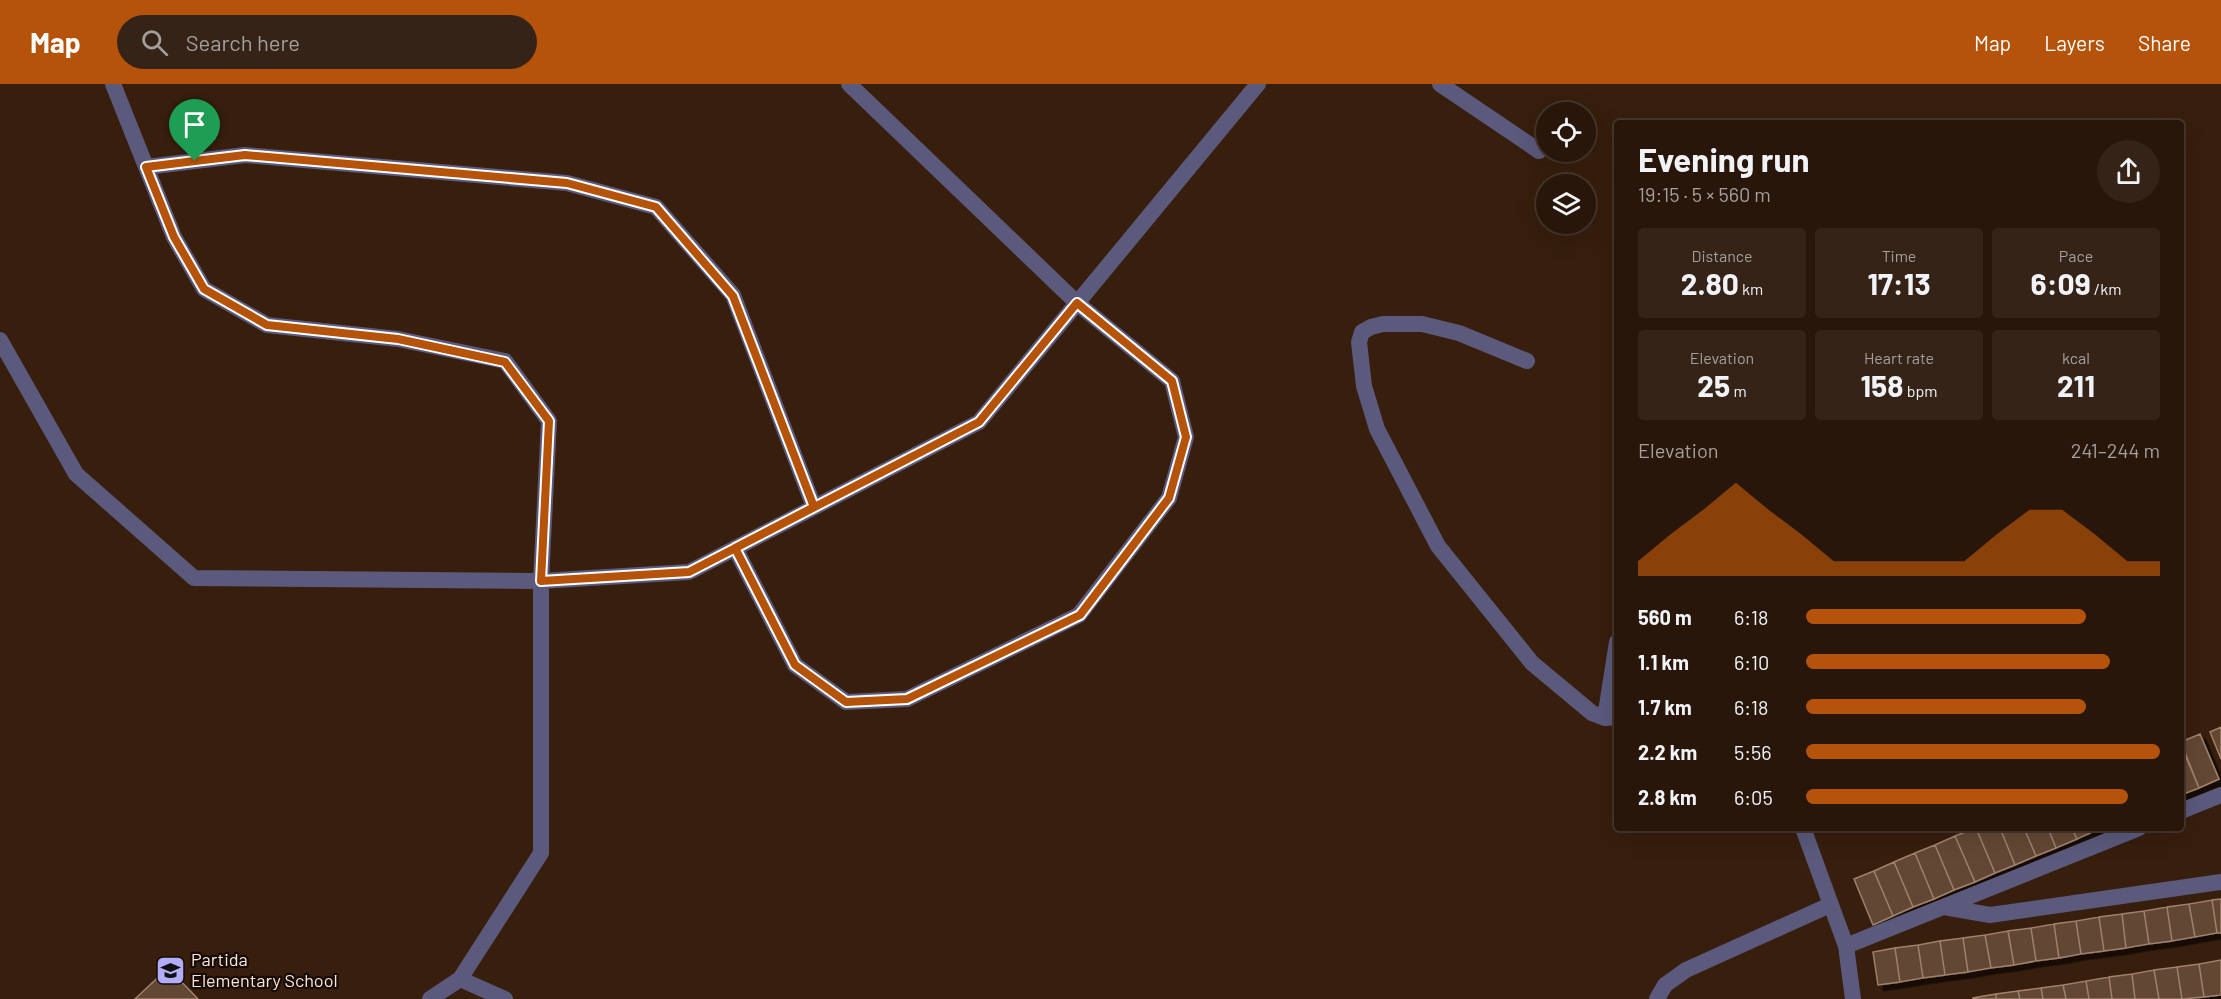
<!DOCTYPE html>
<meta charset="utf-8">
<style>
body{margin:0;font-family:Barlow,sans-serif;background:#352318;color:#f1f3f6;height:100vh;display:flex;flex-direction:column;font-size:22px;white-space:nowrap}
*{box-sizing:border-box;margin:0}
p{font-size:20px;color:#a59f9c}
.icon{flex:none;width:33px;height:33px;fill:none;stroke:currentColor;stroke-width:2;stroke-linecap:round;stroke-linejoin:round}
.map{position:relative;flex:1;overflow:hidden}
.details{position:absolute;left:1614px;top:36px;width:570px;height:711px;display:flex;flex-direction:column;background:#29160a;border-radius:6px;box-shadow:0 6px 24px #0002,0 0 0 2px #45352b}
.details>*{flex:none}
.tools{position:absolute;left:1536px;top:18px;display:grid;gap:12px}
.tools a{display:grid;place-items:center;width:60px;height:60px;border-radius:50%;background:#29160a;box-shadow:0 6px 24px #0002,0 0 0 2px #45352b;font-size:30px}
.pin{position:absolute;display:grid;place-items:center;width:51px;height:51px;color:#fff;margin:-62px -26px;border-radius:50% 50% 50% 0;rotate:-45deg;box-shadow:0 0 6px #0007}
.pin .icon{rotate:45deg}
.round{display:grid;place-items:center;flex:none;width:63px;height:63px;border-radius:32px;background:#352318}
.summary{display:flex;align-items:center;justify-content:space-between;height:102px;padding:0 24px}
h1{font-size:33px;font-weight:700;line-height:45px}
.metrics{display:grid;grid-template-columns:repeat(3,1fr);gap:9px;height:102px;padding:6px 24px}
.metrics div{display:grid;align-content:center;border-radius:6px;background:#352318;text-align:center}
.metrics b{font-size:30px;font-weight:700}
.metrics small{font-size:16px;font-weight:400}
.metrics p{font-size:16px}
.chart{height:168px;padding:12px 24px}
.chart p{display:flex;justify-content:space-between}
.chart svg{width:100%;height:108px;margin-top:6px;fill:#b45309;opacity:.7}
ul{padding:0 24px;list-style:none;font-size:20px}
li{display:grid;grid-template-columns:96px 72px 1fr;align-items:center;height:45px}
li i{height:15px;border-radius:8px;background:#b45309}
header{display:flex;align-items:center;gap:36px;box-sizing:border-box;height:84px;padding:0 30px;background:#b45309;color:#fff}
header strong{font-size:28px}
nav{display:flex;gap:33px;margin-inline-start:auto;font-size:21px}
.search{width:420px;height:54px;background:#352318;display:flex;align-items:center;gap:15px;box-sizing:border-box;padding:0 21px;border-radius:33px;color:#a59f9c;font-size:22px}
.map>svg:first-child{display:block}
</style>
<header>
<strong>Map</strong>
<div class="search"><svg class="icon" aria-label="search" viewBox="0 0 24 24"><circle cx="10" cy="10" r="6"/><path d="M15 15l6 6"/></svg>Search here</div>
<nav><a>Map</a><a>Layers</a><a>Share</a></nav>
</header>
<div class="map">
<svg width="2221" height="915" viewBox="0 0 2221 915">
<defs>
<filter id="shadow"><feDropShadow dx="5.5" dy="5.5" stdDeviation="0" flood-color="#0009"/></filter>
</defs>
<rect width="100%" height="100%" fill="#371e0d"/>
<path fill="#634635" stroke="#a0816e" stroke-width="1.5" filter="url(#shadow)" d="M2221 643V675L2210 648Z
M2200 650 2219 695 2199 704 2181 658Z
M2181 661 2199 704 2181 711Z
M1976 744H2000L2015 781 1995 789Z
M1976 744 1995 789 1975 798 1955 752Z
M2000 744H2024L2036 772 2015 781Z
M2024 744H2048L2056 764 2036 772Z
M2048 744H2072L2077 755 2056 764Z
M2072 744H2096L2097 746 2077 755Z
M1955 752 1975 798 1954 806 1935 761Z
M1935 761 1954 806 1934 815 1915 769Z
M1915 769 1934 815 1913 823 1894 778Z
M1894 778 1913 823 1893 832 1874 787Z
M1874 787 1893 832 1873 841 1854 795Z
M2221 815V849H2217L2212 816Z
M2212 816 2217 849 2195 853 2189 820Z
M2189 820 2195 853 2172 857 2167 823Z
M2167 823 2172 857 2149 860 2144 827Z
M2144 827 2149 860 2126 864 2122 830Z
M2122 830 2126 864 2104 867 2099 833Z
M2099 833 2104 867 2081 870 2076 837Z
M2076 837 2081 870 2059 874 2054 840Z
M2054 840 2059 874 2036 877 2031 844Z
M2031 844 2036 877 2014 881 2008 847Z
M2008 847 2014 881 1991 884 1985 851Z
M1985 851 1991 884 1968 888 1963 854Z
M1963 854 1968 888 1945 891 1940 857Z
M1940 857 1945 891 1923 894 1918 861Z
M1918 861 1923 894 1900 898 1895 864Z
M1895 864 1900 898 1878 901 1873 868Z
M2221 876V911L2204 913 2199 880Z
M2199 880 2204 913 2182 915 2177 883Z
M2177 883 2182 915H2159L2154 886Z
M168 884 198 915H135Z
M2154 886 2159 915H2135L2132 890Z
M2132 890 2135 915H2112L2109 893Z
M2109 893 2112 915H2089L2086 897Z
M2086 897 2089 915H2066L2063 901Z
M2063 901 2066 915H2043L2041 904Z
M2041 904 2043 915H2020L2018 907Z
M2018 907 2020 915H1996V910Z
M1996 910V915H1973V914Z"/>
<g fill="none" stroke-linecap="round" stroke-linejoin="round">
<path stroke="#5b597c" stroke-width="16" d="M1440 0 1539 67
M146 83 245 71 567 99 656 123 733 211 814 423
M0 256 76 390 194 494 541 497 549 337 505 277 398 255 267 241 204 205 174 153 113 0
M1527 277 1459 249 1422 240H1383L1371 243 1362 248 1359 258 1364 302 1377 345 1438 462 1532 579 1592 629 1605 634 1617 633
M735 464 795 581 846 618 907 615 1079 531 1169 414 1186 353 1172 297 1077 219 849 0
M1605 634 1617 558
M2181 727 2221 711
M1803 744 1846 862
M1944 823 1990 831 2221 798
M460 895 505 915
M1657 915 1665 901 1686 886 1830 821
M1853 915 1846 862 2139 744"/>
<path stroke="#5b597c" stroke-width="16" d="M430 915 460 895 541 769V497L689 488 979 338 1258 0"/>
</g>
<g fill="none" stroke-linecap="round" stroke-linejoin="round">
<defs>
<path id="route" d="M195 77 245 71 567 99 656 123 733 212 814 423 735 464 795 581 846 618 907 615 1080 531 1169 414 1186 353 1172 297 1077 219 979 338 689 488 541 497 549 337 505 278 398 255 267 241 204 205 174 153 146 83 195 77"/>
</defs>
<use href="#route" stroke="#fff" stroke-width="12"/>
<use href="#route" stroke="#b45309" stroke-width="8"/>
</g>
<defs>
<symbol id="school-square" viewBox="-11 -11 22 22"><rect x="-9" y="-9" width="18" height="18" rx="4" fill="#b1adfa" stroke="#160b05"/><path d="M0-5L7-2L0 1L-7-2ZM-4 1L0 2.5L4 1V4Q0 6-4 4Z" fill="#111"/></symbol>
</defs>
<g fill-rule="evenodd">
<use href="#school-square" x="154" y="870" width="33" height="33"/>
</g>
<g text-anchor="middle" stroke-width="4.5" stroke-linejoin="round" paint-order="stroke">
<g font-size="18" fill="#fae8de" stroke="#160b05" text-anchor="start">
<text x="191" y="882">Partida<tspan x="191" dy="21">Elementary School</tspan></text>
</g>
</g>
</svg>
<div class="tools">
<a><svg class="icon" aria-label="locate" viewBox="0 0 24 24"><circle cx="12" cy="12" r="6"/><path d="M12 2v4M12 18v4M2 12h4M18 12h4"/></svg></a>
<a><svg class="icon" aria-label="layers" viewBox="0 0 24 24"><path d="M12 4l9 5-9 5-9-5zM3 14l9 5 9-5"/></svg></a>
</div>
<div class="pin" style="left:195px;top:77px;background:#1e9e55"><svg class="icon" aria-label="arrive" viewBox="0 0 24 24"><path d="M6 21V4h12l-3 4 3 4H6"/></svg></div>
<section class="details">
<div class="summary"><div><h1>Evening run</h1><p>19:15 · 5 × 560 m</p></div><a class="round"><svg class="icon" aria-label="share" viewBox="0 0 24 24"><path d="M12 15V3M7 8l5-5 5 5M5 13v7h14v-7"/></svg></a></div>
<div class="metrics">
<div><p>Distance</p><b>2.80<small> km</small></b></div>
<div><p>Time</p><b>17:13</b></div>
<div><p>Pace</p><b>6:09<small> /km</small></b></div>
</div>
<div class="metrics">
<div><p>Elevation</p><b>25<small> m</small></b></div>
<div><p>Heart rate</p><b>158<small> bpm</small></b></div>
<div><p>kcal</p><b>211</b></div>
</div>
<div class="chart"><p><span>Elevation</span>241–244 m</p>
<svg viewBox="0 0 160 44" preserveAspectRatio="none"><path d="M0 44V38L10 27L20 17L30 6L40 17L50 27L60 38L70 38L80 38L90 38L100 38L110 27L120 17L130 17L140 27L150 38L160 38V44z"/></svg>
</div>
<ul>
<li><b>560 m</b>6:18<i style="width:79%"></i></li>
<li><b>1.1 km</b>6:10<i style="width:86%"></i></li>
<li><b>1.7 km</b>6:18<i style="width:79%"></i></li>
<li><b>2.2 km</b>5:56<i style="width:100%"></i></li>
<li><b>2.8 km</b>6:05<i style="width:91%"></i></li>
</ul>
</section>
</div>
